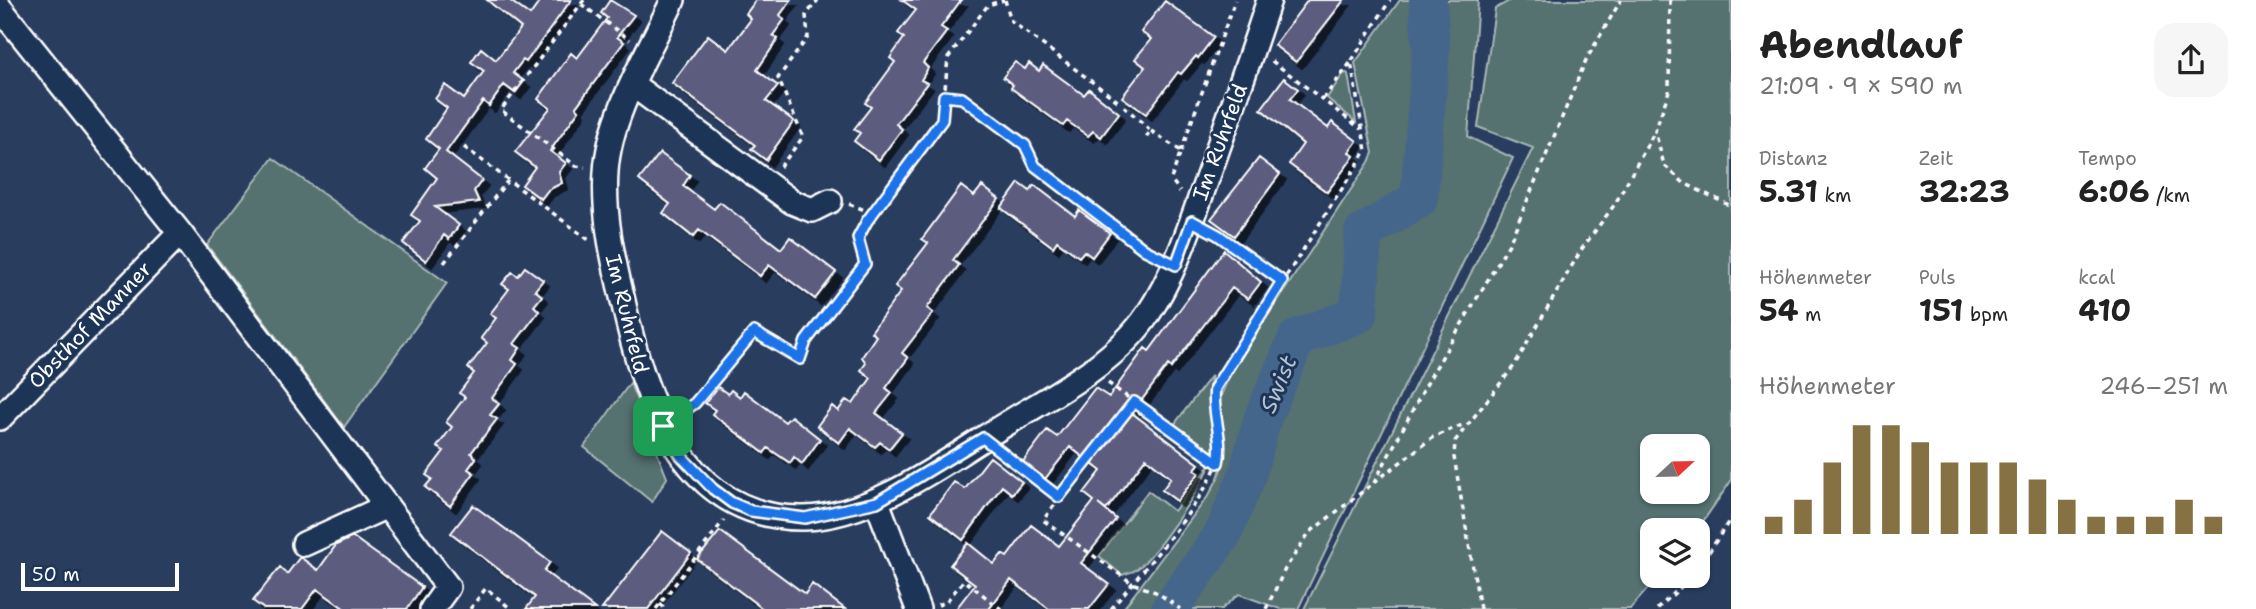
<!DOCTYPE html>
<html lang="de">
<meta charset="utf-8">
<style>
body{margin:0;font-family:"Shantell Sans",sans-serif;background:#f6f6f6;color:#222;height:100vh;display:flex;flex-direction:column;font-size:26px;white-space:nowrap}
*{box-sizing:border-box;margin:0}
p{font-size:23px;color:#767676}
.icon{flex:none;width:38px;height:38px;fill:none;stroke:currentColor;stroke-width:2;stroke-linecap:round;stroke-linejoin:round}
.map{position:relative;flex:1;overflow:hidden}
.drawer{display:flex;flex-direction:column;background:#fff;width:525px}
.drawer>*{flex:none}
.needle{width:46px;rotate:68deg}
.controls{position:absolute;left:1640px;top:434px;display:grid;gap:14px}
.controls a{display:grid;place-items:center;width:70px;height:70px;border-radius:14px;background:#fff;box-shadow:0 2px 5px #0004;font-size:35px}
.scale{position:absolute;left:21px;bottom:18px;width:158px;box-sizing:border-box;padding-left:7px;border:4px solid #fff;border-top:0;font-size:19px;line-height:24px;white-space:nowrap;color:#fff;-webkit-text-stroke:5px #1d3557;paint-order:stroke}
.pin{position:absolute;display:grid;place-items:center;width:60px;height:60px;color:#fff;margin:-30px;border-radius:14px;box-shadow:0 4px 10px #0006}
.round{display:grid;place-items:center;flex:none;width:74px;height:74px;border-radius:21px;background:#f6f6f6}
.summary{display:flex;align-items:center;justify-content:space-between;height:119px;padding:0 28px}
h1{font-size:38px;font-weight:700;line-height:52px}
.metrics{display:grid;grid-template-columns:repeat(3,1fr);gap:10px;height:119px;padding:7px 28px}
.metrics div{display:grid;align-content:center}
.metrics b{font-size:30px;font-weight:700}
.metrics small{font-size:19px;font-weight:400}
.metrics p{font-size:19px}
.chart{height:196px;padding:14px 28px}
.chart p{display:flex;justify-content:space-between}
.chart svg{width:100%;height:126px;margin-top:7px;stroke:#857141;stroke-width:6}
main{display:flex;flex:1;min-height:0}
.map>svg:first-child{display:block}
</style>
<main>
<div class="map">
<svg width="1731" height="609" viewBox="0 0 1731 609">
<defs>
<filter id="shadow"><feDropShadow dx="6" dy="6" stdDeviation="0" flood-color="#0009"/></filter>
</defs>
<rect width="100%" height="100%" fill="#293d5f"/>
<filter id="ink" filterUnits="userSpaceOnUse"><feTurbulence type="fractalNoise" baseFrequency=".0143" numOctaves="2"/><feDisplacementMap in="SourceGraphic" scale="14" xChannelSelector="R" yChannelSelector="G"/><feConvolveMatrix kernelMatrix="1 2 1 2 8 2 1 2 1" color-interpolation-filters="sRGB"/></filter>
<g filter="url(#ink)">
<path fill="#54716f" stroke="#aab8b7" stroke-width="2" fill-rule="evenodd" d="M1400 0H1478L1468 137 1513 158 1298 609H1280L1239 594 1222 609H1123L1209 495 1218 478 1225 456 1219 400 1231 372 1369 162 1373 153 1355 63Z
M1511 0H1731V481L1697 530H1652V576H1659L1630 609H1304L1533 148 1478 127 1495 9ZM1652 446H1698V492H1652Z
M1347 73 1348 74 1356 122 1327 98 1343 74Z
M273 158 447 283 344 427 207 245Z
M1212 375C1204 407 1218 421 1216 449 1214 470 1155 557 1137 569 1133 572 1127 573 1122 575L1099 556 1148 491 1174 511 1211 463 1177 437 1173 426Z
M630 383 667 478 652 502 584 447Z"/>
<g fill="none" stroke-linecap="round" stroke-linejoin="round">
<path stroke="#45668b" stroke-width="38" d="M1170 609 1223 534 1247 476 1263 417 1297 338 1359 314 1363 233 1419 199 1431 49 1428 0"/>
</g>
<path fill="#5b5b7e" stroke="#fff" stroke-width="2" filter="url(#shadow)" d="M487 0H509L530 15 541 0H571L526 62 523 60 513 73 524 81 515 93 504 85 489 106 483 101 446 152 482 180 474 191 479 202 435 207 459 225 449 239 444 235 426 261 403 243 420 221 411 215 437 178 425 168 439 149 426 139 447 108 435 99 445 85 464 99 484 71 471 62 481 48 496 60 521 28Z
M610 0 634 15 617 37 624 42 576 107 579 110 550 151 566 163 559 172 562 183 548 190 541 199 522 185 535 167 515 152 550 108 538 99 571 53 577 58 607 18 601 13Z
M756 0H791L780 15 784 20 773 35 778 39 757 70 778 86 766 101 794 121 766 160 751 149 755 145 672 83 708 35 728 50 751 19 746 14Z
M902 0H961L941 27 947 31 923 63 928 68 921 80 927 83 896 124 902 129 879 160 854 141 860 133 854 129 871 107 865 103 895 62 890 58 904 38 898 33 916 10Z
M1308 0H1344L1296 62 1274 45Z
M1165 1 1214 37 1198 58 1196 56 1181 74 1178 72 1146 114 1122 97 1145 67 1135 59 1151 39 1141 32Z
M1015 62 1025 69 1029 63 1039 71 1043 65 1084 95 1089 89 1119 113 1101 137 1093 131 1088 136 1067 121 1063 126 1011 88 1013 85 1003 77Z
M1284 78 1298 89 1290 99 1328 128 1332 122 1357 141 1349 152 1354 156 1327 192 1289 164 1303 144 1261 109Z
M660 153 690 175 683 186 714 209 720 202 781 249 790 237 836 272 815 299 769 265 760 276 699 230 693 237 663 213 670 204 639 180Z
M1259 158 1280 174 1234 236 1211 219Z
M1019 183 1030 191 1034 185 1075 216 1079 210 1110 233 1092 257 1084 251 1079 257 1057 241 1053 247 1001 208Z
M961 186 974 196 982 186 999 199 953 260 959 265 927 308 933 313 902 353 908 358 886 388 892 393 876 413 902 433 889 449 880 442 875 447 850 428 839 443 817 426 832 406 838 411 846 400 853 404 871 378 861 370 866 363 862 357 876 336 871 332 901 291 895 286 928 243 922 239Z
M1224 250 1261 282 1248 299 1232 288 1171 368 1168 365 1132 413 1199 464 1194 470 1199 473 1177 501 1162 490 1171 478 1146 458 1106 510 1098 504 1116 519 1081 563 1109 584 1089 609H1049L1011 580 989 609H956L975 584 950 565 968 543 994 564 1002 554 1007 557 1031 525 1059 546 1094 501 1084 493 1101 471 1070 447 1045 479 1022 463 1047 430 1057 437 1095 388 1109 397 1145 348 1149 351Z
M525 267 543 280 535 290 542 296 534 306 539 311 514 344 520 348 512 360 517 364 492 398 499 404 490 415 497 419 471 453 476 458 468 469 474 473 450 506 425 487 432 479 426 475 444 451 437 447 452 427 446 422 465 397 459 393 474 373 468 368 487 343 481 338 496 318 490 314 509 289 502 284 512 272 518 276Z
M718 387 728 394 731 390 740 397 744 391 785 422 791 416 820 439 802 464 794 457 790 463 768 448 764 453 712 414 715 410 705 403Z
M990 457 1022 482 1012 494 1002 486 963 540 930 514 954 482 965 489Z
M473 505 550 562 544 571 595 609H526L535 597 451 533Z
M662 531 691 553 648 609H602Z
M720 531 805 594 812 584 845 609H763L697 559Z
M353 537 422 587 407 609H345L317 589 302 609H264L253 601 280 567 287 574 300 557 318 570 336 545Z"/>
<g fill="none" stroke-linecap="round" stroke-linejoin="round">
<defs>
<path id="minor" d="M673 0C649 52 609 115 606 172 603 216 613 259 623 301 644 398 683 520 804 518 868 517 937 468 990 434 1042 400 1112 368 1148 314 1176 272 1191 223 1208 176 1229 117 1250 59 1269 0
M0 8 180 233 448 587 432 609
M633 85 792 202 812 210 830 201
M0 418 180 233
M877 502 918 609
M304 544 387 506"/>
</defs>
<use href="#minor" stroke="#fff" stroke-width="28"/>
<path stroke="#fff" stroke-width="3.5" stroke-dasharray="5 5" stroke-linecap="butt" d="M584 0 501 110 576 166 585 167
M1005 0 1011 21 1119 102
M1670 0 1669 91 1655 131 1664 165 1684 183 1731 206
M581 4 630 40
M1272 61 1361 129
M945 96 962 98 1025 145 1035 166 1155 255
M1323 99 1351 62
M1124 106 1151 131 1146 137
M1151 131 1181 151 1171 179 1180 192
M464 147 589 240
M1181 151 1235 0
M780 167 803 137 778 78 808 37 806 15 818 0
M849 204 873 213
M1209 230 1282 281
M444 263 508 180
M1108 383 1218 463
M1134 402 1043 520 1132 583 1158 593 1180 609
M682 412 695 403 754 333 800 359 806 341 865 264 858 238 867 221 942 119 948 58 988 5 1004 0
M1000 451 1059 497
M1374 483 1432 374 1509 244 1586 60 1621 0
M1698 569 1731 518
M660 604 666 609
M938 605 946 602 964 580 1001 609
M470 609 486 588 511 609
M656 609 724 520
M1111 609C1138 575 1216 491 1220 451 1223 430 1211 410 1215 388L1366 151 1351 62 1390 0
M1266 609 1285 569 1309 533 1433 437 1465 424
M1480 609 1454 457 1455 441 1514 366 1581 250 1615 204 1655 131
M1657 609 1693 576"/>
<use href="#minor" stroke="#1d3557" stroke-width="23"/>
</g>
</g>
<g fill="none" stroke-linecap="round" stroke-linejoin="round" filter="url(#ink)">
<defs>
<path id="route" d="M944 96 962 98 1025 145 1035 166 1145 250 1176 265 1192 221 1218 235 1282 281 1215 388C1211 413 1224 437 1218 463L1134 402 1059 497 983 438 877 502 805 518 751 511 732 503 713 489 681 456 663 426 695 403 754 332 800 359 806 341 865 264 858 238 867 221 942 120Z"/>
</defs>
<use href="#route" stroke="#fff" stroke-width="14"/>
<use href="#route" stroke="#1a73e8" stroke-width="9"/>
</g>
<g text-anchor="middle" stroke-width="6" stroke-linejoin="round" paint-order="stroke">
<g font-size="21" fill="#fff" stroke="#1d3557">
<text transform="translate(1220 142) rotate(-70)" y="7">Im Ruhrfeld</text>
<text transform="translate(627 314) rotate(76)" y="7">Im Ruhrfeld</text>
<text transform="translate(90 325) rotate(-46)" y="7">Obsthof Manner</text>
</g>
<g font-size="23" font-style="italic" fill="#b5c2d1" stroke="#1d3557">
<text transform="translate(1278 384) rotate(-67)" y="8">Swist</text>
</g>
</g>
</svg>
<div class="controls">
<a><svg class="needle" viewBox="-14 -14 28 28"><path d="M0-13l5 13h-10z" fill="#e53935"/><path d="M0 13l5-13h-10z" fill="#767676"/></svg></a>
<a><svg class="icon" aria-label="layers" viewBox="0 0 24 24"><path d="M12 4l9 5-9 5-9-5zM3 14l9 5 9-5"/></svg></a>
</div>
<div class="scale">50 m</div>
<div class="pin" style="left:663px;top:426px;background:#1e9e55"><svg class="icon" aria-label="arrive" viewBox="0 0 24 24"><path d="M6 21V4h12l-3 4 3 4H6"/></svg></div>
</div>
<section class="drawer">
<div class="summary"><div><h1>Abendlauf</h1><p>21:09 · 9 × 590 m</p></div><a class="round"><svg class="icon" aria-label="share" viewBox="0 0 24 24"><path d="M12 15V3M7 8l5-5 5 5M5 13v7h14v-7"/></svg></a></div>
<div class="metrics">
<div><p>Distanz</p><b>5.31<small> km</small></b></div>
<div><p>Zeit</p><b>32:23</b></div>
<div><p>Tempo</p><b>6:06<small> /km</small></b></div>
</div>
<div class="metrics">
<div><p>Höhenmeter</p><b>54<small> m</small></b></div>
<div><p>Puls</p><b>151<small> bpm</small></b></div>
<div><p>kcal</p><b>410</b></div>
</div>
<div class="chart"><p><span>Höhenmeter</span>246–251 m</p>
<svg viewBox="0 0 160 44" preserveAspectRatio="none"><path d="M5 44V38M15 44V32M25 44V19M35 44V6M45 44V6M55 44V12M65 44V19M75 44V19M85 44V19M95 44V25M105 44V32M115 44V38M125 44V38M135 44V38M145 44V32M155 44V38"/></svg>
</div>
</section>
</main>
